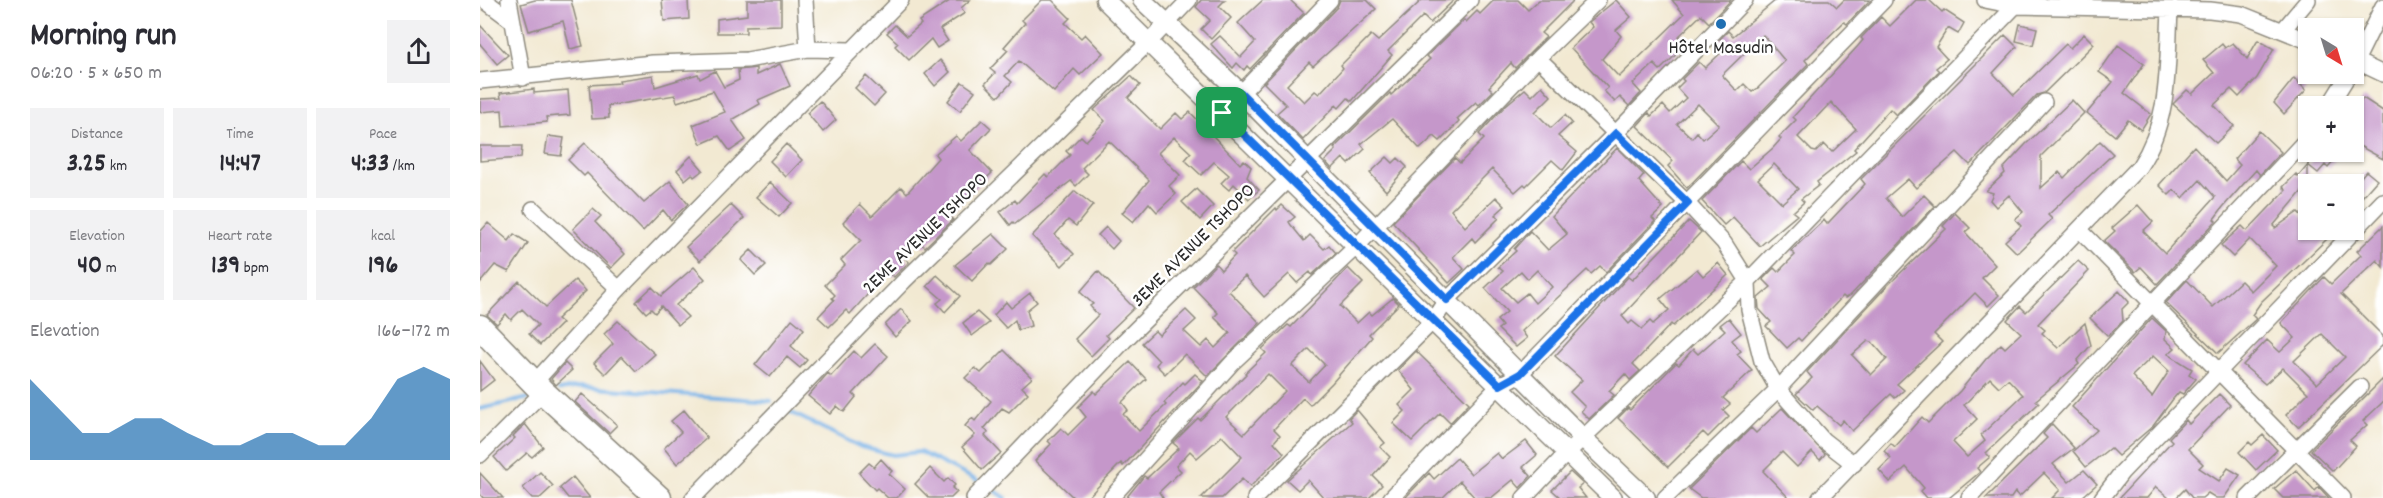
<!DOCTYPE html>
<meta charset="utf-8">
<style>
body{margin:0;font-family:Dekko,sans-serif;background:#f2f2f3;color:#2b2b33;height:100vh;display:flex;flex-direction:column;font-size:22px;white-space:nowrap}
*{box-sizing:border-box;margin:0}
p{font-size:20px;color:#7c7c81}
.icon{flex:none;width:33px;height:33px;fill:none;stroke:currentColor;stroke-width:2;stroke-linecap:round;stroke-linejoin:round}
.map{position:relative;flex:1;overflow:hidden}
.sheet{display:flex;flex-direction:column;background:#fff;width:480px}
.sheet>*{flex:none}
.needle{width:39px;rotate:142deg}
.tools{position:absolute;left:1818px;top:18px;display:grid;gap:12px}
.tools a{display:grid;place-items:center;width:66px;height:66px;border-radius:0px;background:#fff;box-shadow:0 2px 4px #0004;font-size:30px}
.pin{position:absolute;display:grid;place-items:center;width:51px;height:51px;color:#fff;margin:-26px;border-radius:12px;box-shadow:0 3px 9px #0006}
.round{display:grid;place-items:center;flex:none;width:63px;height:63px;border-radius:0px;background:#f2f2f3}
.headline{display:flex;align-items:center;justify-content:space-between;height:102px;padding:0 30px}
h1{font-size:33px;font-weight:800;line-height:45px}
.metrics{display:grid;grid-template-columns:repeat(3,1fr);gap:9px;height:102px;padding:6px 30px}
.metrics div{display:grid;align-content:center;border-radius:0px;background:#f2f2f3;text-align:center}
.metrics b{font-size:26px;font-weight:800}
.metrics small{font-size:16px;font-weight:400}
.metrics p{font-size:16px}
.chart{height:168px;padding:12px 30px}
.chart p{display:flex;justify-content:space-between}
.chart svg{width:100%;height:108px;margin-top:6px;fill:#1f6fb2;opacity:.7}
main{display:flex;flex:1;min-height:0}
.map>svg:first-child{display:block}
</style>
<main>
<section class="sheet">
<div class="headline"><div><h1>Morning run</h1><p>06:20 · 5 × 650 m</p></div><a class="round"><svg class="icon" aria-label="share" viewBox="0 0 24 24"><path d="M12 15V3M7 8l5-5 5 5M5 13v7h14v-7"/></svg></a></div>
<div class="metrics">
<div><p>Distance</p><b>3.25<small> km</small></b></div>
<div><p>Time</p><b>14:47</b></div>
<div><p>Pace</p><b>4:33<small> /km</small></b></div>
</div>
<div class="metrics">
<div><p>Elevation</p><b>40<small> m</small></b></div>
<div><p>Heart rate</p><b>139<small> bpm</small></b></div>
<div><p>kcal</p><b>196</b></div>
</div>
<div class="chart"><p><span>Elevation</span>166–172 m</p>
<svg viewBox="0 0 160 44" preserveAspectRatio="none"><path d="M0 44V11L10 22L20 33L30 33L40 27L50 27L60 33L70 38L80 38L90 33L100 33L110 38L120 38L130 27L140 11L150 6L160 11V44z"/></svg>
</div>
</section>
<div class="map">
<svg width="1903" height="498" viewBox="0 0 1903 498">
<rect width="100%" height="100%" fill="#fff"/>
<filter id="ink" filterUnits="userSpaceOnUse"><feTurbulence type="fractalNoise" baseFrequency=".0167" numOctaves="2"/><feDisplacementMap in="SourceGraphic" scale="12" xChannelSelector="R" yChannelSelector="G"/><feConvolveMatrix kernelMatrix="1 2 1 2 8 2 1 2 1" color-interpolation-filters="sRGB"/></filter>
<filter id="wash" filterUnits="userSpaceOnUse"><feTurbulence type="fractalNoise" baseFrequency=".008" numOctaves="4" result="noise"/><feDisplacementMap in="SourceGraphic" scale="24" xChannelSelector="R" yChannelSelector="G"/><feGaussianBlur stdDeviation="1.35" result="paint"/><feColorMatrix in="noise" values="0 0 0 0 0 0 0 0 0 0 0 0 0 0 0 0 0 1.4 0 .05"/><feComposite in="paint" operator="in"/></filter>
<g filter="url(#wash)">
<rect width="100%" height="100%" fill="#f2e9d2"/>
<g fill="none" stroke-linecap="round" stroke-linejoin="round">
<path stroke="#74b0e6" stroke-width="4" d="M79 390 102 387 291 401
M0 409 49 398
M310 412 381 447 413 455 440 452 500 482
M512 489 526 498"/>
</g>
<g id="blocks">
<path fill="#c597ca" fill-rule="evenodd" d="M55 0H91L103 46 90 49 83 21 49 31 41 4Z
M182 0H208L209 19 184 21Z
M267 0H301V25L266 26V33H237V19L267 15Z
M471 0H490L481 8 485 13 460 29 468 41 457 48 451 39 429 60 415 46 418 43 407 33 415 25 427 36 441 24 439 21Z
M562 0H572L590 18 585 23 601 38 605 34 623 53 600 75 594 69 574 92 539 61 525 76 532 82 518 97 505 84 515 73 510 69 528 50 524 47 545 23 542 20Z
M721 0H745L739 6 751 18 731 39 721 29 730 20 716 7Z
M783 0H810L824 13 770 69 767 66 764 70 757 63 753 68 731 44 740 36 761 57 775 42 758 23Z
M860 0H887L896 9 833 66 829 62 807 85 824 102 835 91 839 94 863 68 861 65 891 35 898 41 942 0H974L950 23 943 16 908 51 912 55 872 101 868 98 859 108 856 105 823 140 797 113 806 105 784 83 857 7Z
M1014 0H1038L1048 10 1059 0H1094L1061 33 1066 37 1035 68 1031 63 1009 87 1013 91 999 105 996 102 977 119 979 122 960 141 954 136 940 149 912 119 881 144 885 149 869 164 863 158 852 169 845 161 856 150 854 148 910 93 911 95 950 59 947 56 984 20 986 22 997 11 1000 14Z
M1136 0 1151 17 1136 30 1141 36 1122 59 1139 77 1204 14 1192 0H1251L1229 23 1221 15 1198 37 1205 46 1180 70 1174 64 1153 84 1161 93 1149 106 1140 97 1135 102 1124 91 1128 88 1091 48 1113 27 1109 22Z
M1296 0H1349L1357 7 1364 0H1390L1367 24 1364 22 1338 47 1325 60 1328 64 1207 188 1188 166 1193 161 1157 126 1169 113 1171 116 1183 105 1190 113 1206 98 1197 88 1204 81 1202 79 1219 62 1225 68 1247 47 1240 39 1248 31 1253 36ZM1283 35 1305 61 1278 88 1272 92 1264 84 1257 91 1242 75ZM1218 104 1239 125 1223 139 1217 132 1212 138 1197 124Z
M1436 0H1449L1462 12 1464 10 1484 23 1478 34 1468 28 1456 47 1467 59 1456 68 1459 71 1416 115 1410 109 1374 149 1376 151 1337 182 1339 185 1321 199 1324 202 1313 212 1317 215 1280 246 1253 217 1244 225 1222 201 1261 161 1269 169 1293 148 1301 139 1299 137 1316 120 1313 117 1378 46 1383 40 1381 38 1401 17 1410 26ZM1351 102 1376 129 1352 152 1344 144 1336 152 1332 151 1318 137ZM1294 164 1318 189 1302 203 1278 179Z
M1540 24 1557 28 1553 45 1536 41Z
M0 25 28 55 17 64 0 44Z
M1604 34 1614 44 1564 93 1557 95 1490 165 1477 152 1436 188 1428 179 1406 198 1422 217 1444 195 1455 206 1371 295 1365 298 1363 296 1321 341 1318 338 1307 348 1286 326 1291 322 1279 309 1278 298 1291 287 1283 279 1294 268 1298 272 1315 255 1311 251 1344 220 1347 224 1385 184 1381 179 1525 35 1537 47 1513 73 1534 95 1586 44 1590 48Z
M1778 40 1794 49 1777 78 1759 97 1751 89 1734 105 1754 126 1736 143 1693 104 1707 90 1712 94 1734 73 1723 60 1742 44 1745 48 1753 43 1767 59Z
M1638 45 1664 64 1644 93 1671 114 1661 130 1648 120 1635 136 1607 113 1633 82 1619 72Z
M460 60 470 72 455 86 445 74Z
M300 64 310 86 278 100 280 104 252 120 266 140 250 151 239 136 221 144 213 125 245 112 233 91 197 102 195 95 128 106 129 118 112 119 109 85 140 83 139 80 173 75 175 87 218 74 220 79 235 71 244 87 259 80 258 70 276 68V75Z
M386 76 405 94 394 106 375 88Z
M651 76 660 85 648 98 680 129 696 113 702 119 710 112 760 164 764 160 771 167 767 177 779 190 769 199 754 184 749 190 741 183 749 175 734 162 721 175 705 160 711 153 694 137 678 153 700 175 689 186 696 194 677 212 669 203 653 222 642 213 669 180 629 141 602 168 608 174 596 186 591 181 535 224 533 222 530 225 520 212 535 200 537 203 565 174 568 177 590 155 586 151 601 136 606 141 625 121 614 110 616 108Z
M1814 78 1826 90 1804 114 1794 103Z
M482 82 495 91 480 111 468 101Z
M1062 86 1071 96 1055 112 1071 128 1085 115 1092 123 1078 136 1097 152 1083 170 1072 160 1046 186 1044 184 1035 192 1012 169 971 210 985 227 1016 197 1025 206 1015 215 1019 218 995 242 992 238 973 257 984 269 969 283 913 222 975 158 980 163 1004 139 999 134 1026 105 1045 89 1052 96Z
M54 89V93L88 90 90 115 66 117 67 122 23 126 22 110 0 112V99L21 98 20 93Z
M1883 98 1903 111V159L1874 143V113Z
M1592 100 1604 113 1561 156V188L1579 172 1584 178 1620 141 1633 154 1568 215 1572 219 1537 253 1525 241 1541 226 1535 219 1543 212 1529 195 1516 207 1510 200 1513 193 1506 191 1525 173 1523 169 1546 144Z
M340 101 356 120 343 132 327 113Z
M502 120 511 128 490 150 512 173 468 214 473 220 445 247 435 238 420 253 429 262 414 277 411 274 408 276 406 274 370 314 366 310 349 327 338 317 354 300 352 298 355 295 345 285 365 265 361 260 381 240 363 222 380 204 392 216 421 187 427 193 458 158 455 154 476 136 481 141Z
M1779 131 1801 152 1780 175 1776 170 1743 207 1734 219 1736 221 1677 284 1661 267 1655 272 1624 241 1635 231 1632 228 1658 205 1673 222 1663 231 1685 253 1735 197 1720 180 1703 198 1694 190 1689 195 1679 185 1714 146 1746 181 1760 165 1754 159Z
M68 136 84 138 81 156 65 154Z
M105 143 164 203 190 181 208 204 191 220 183 210 163 231 107 173 104 176 88 160Z
M306 144 322 160 306 177 290 161Z
M0 146H42L41 158 0 161Z
M1137 148 1164 175 1159 181 1183 208 1172 218 1175 221 1126 272 1120 266 1111 274 1107 270 1042 331 1047 338 1036 347 1018 329 1022 326 1017 320 1027 312 1005 288 1023 271 1018 267 1036 251 1034 249 1050 231 1068 250 1087 234 1072 216ZM1057 270 1072 287 1055 303 1047 293 1036 302 1022 288 1041 271 1048 279Z
M1839 152H1862L1848 168 1845 165 1838 173 1828 165V184L1793 226 1795 228 1818 212 1828 222V230H1837L1847 239 1781 302 1772 315 1776 319 1738 353 1686 303 1707 280 1733 307 1761 281 1771 291 1796 266 1770 239 1753 257 1741 245 1762 226 1767 231 1806 190 1803 187 1816 174 1818 177Z
M211 156 223 170 214 177 212 174 205 180 197 170Z
M907 157 913 163 918 158 927 167 906 191 890 173Z
M1886 171 1897 180 1874 206V185Z
M290 182 312 203 299 217 276 197Z
M716 189 733 206 720 220 702 202Z
M595 191 613 205 596 226 588 220 575 235 594 254 582 266 552 236Z
M251 205 264 218 220 261 206 247Z
M802 205 815 217 809 222 811 225 824 241 830 235 844 249 849 245 856 253 832 275 830 272 817 283 809 274 784 297 765 276 749 291 780 323 727 376 705 354 685 374 676 365 679 361 662 343 675 331 679 335 706 310 716 320 704 331 721 347 728 340 735 348 750 333 734 317 738 313 713 287 736 264 741 270 755 255 752 252 796 208 797 210Z
M113 209 121 216 115 222 145 254 131 268 93 229Z
M1475 213 1490 228 1485 232 1515 265 1502 278 1519 295 1508 306 1495 293 1454 334 1462 342 1417 384 1424 390 1415 398 1411 394 1372 431 1363 420 1359 425 1337 406 1333 410 1316 394 1332 378 1327 372 1407 286 1466 229 1463 226ZM1388 341 1392 342 1407 359 1391 375 1372 355Z
M1209 221 1221 232 1142 316 1149 324 1152 321 1162 329 1170 321 1173 324 1189 310 1180 299 1217 269 1223 276 1238 263 1248 275 1193 326 1191 324 1153 364 1160 371 1150 380 1145 374 1129 391 1134 395 1109 419 1101 411 1105 407 1090 392 1102 380 1075 356 1148 277 1152 280Z
M8 223 29 241 34 234 48 243 29 272 15 265 0 283V232Z
M1903 226V267L1897 260 1861 294 1903 336V345L1818 427 1806 415 1828 393 1803 368 1785 384 1763 365 1787 340 1800 352 1815 338 1801 323 1844 277 1851 284 1881 255 1877 251ZM1842 334 1865 357 1837 384 1814 361Z
M626 227 639 241 632 249 618 235Z
M513 234 528 249 511 265 509 263 492 281 475 265Z
M271 250 286 265 275 275 261 260Z
M1598 261 1609 271 1558 324 1565 330 1562 333 1578 348 1605 323 1611 345 1597 361 1599 364 1556 400 1559 403 1506 453 1510 457 1497 468 1500 472 1469 498H1447L1441 491 1444 488 1426 467 1410 482 1399 470 1411 458 1404 451 1411 443 1415 447 1442 417 1448 423 1480 391 1506 359 1521 344 1525 348 1541 333 1527 320 1540 306 1546 312ZM1510 378 1519 387 1528 379 1543 395 1501 435 1505 441 1487 457 1473 442 1497 419 1484 405Z
M214 267 225 279 196 305 208 317 198 325 181 306 175 313 171 309 166 313 156 302 172 287 181 296Z
M868 268 883 283 860 306 877 323 889 312 892 315 913 298 919 304 889 334 892 337 852 383 830 405 823 398 794 429 800 435 794 442 804 453 770 487 762 479 742 498H721L762 457 742 436 717 458 710 451 696 466 701 471 679 492 683 498H646L664 476 667 478 699 448 693 443 718 418 720 420 766 374 765 373 786 353 782 349 808 325 811 327ZM829 349 845 365 829 382 812 366ZM788 374 805 391 764 434 746 417Z
M618 271 654 308 626 335 629 338 611 356 595 339 618 315 610 306 613 304 600 292Z
M457 275 480 296 465 312 457 303 462 299 447 286Z
M95 280 106 291 77 319 82 323 60 345 49 334 58 325 42 309 31 320 26 314 17 324 7 315 39 281 66 307Z
M1639 291 1649 302 1642 309 1643 321 1628 336 1610 318Z
M550 293 557 302 547 310 551 326 538 330 535 320 526 328 514 315 526 302 531 308Z
M421 309 432 321 415 337 405 325Z
M497 312 509 323 492 336 483 323Z
M1249 318 1261 333 1252 340 1261 351 1257 354 1272 370 1243 398 1250 404 1243 410 1249 416 1228 437 1223 432 1188 467 1138 418 1148 408 1150 410 1196 363 1199 365 1213 349 1218 354 1245 330 1240 325Z
M1672 318 1686 331 1685 339 1695 348 1688 354 1712 369 1709 374 1716 379 1703 394 1699 392 1693 399 1673 426 1638 456 1630 448 1606 467 1593 451 1617 430 1592 407ZM1673 356 1689 371 1672 397 1652 376Z
M312 319 324 329 311 346 327 360 320 368 307 357 290 377 275 365Z
M138 321 175 354 156 371 142 356 125 374 114 363 133 344 124 334Z
M395 344 408 356 373 394 376 397 364 412 357 406 350 414 328 396 348 373 351 376 374 351 381 358Z
M524 350 552 378 542 387 548 393 529 412 522 408 504 429 508 432 505 436 521 453 502 470 482 447 495 435 485 426 492 418 495 421 511 401 485 378 495 368 501 373Z
M936 351 989 403 970 423 960 413 932 441 913 423 925 411 919 405 934 390 918 370Z
M0 361 14 380 0 391Z
M650 362 666 379 642 402 648 410 643 414 659 431 686 405 684 403 703 382 705 384 715 374 723 381 643 466 641 463 607 498H594L555 461 571 444 568 441 581 428 588 435 606 417 598 407 614 391 616 394Z
M85 363 92 370 76 385 71 379Z
M1903 379V402L1883 421 1887 425 1870 440 1876 446 1853 471 1831 450Z
M102 394 137 425 129 433 95 402Z
M1739 394 1750 405 1708 449 1723 464 1719 468 1739 481 1748 468 1760 475 1744 498H1736L1728 493 1722 498H1712L1705 489 1696 498H1689L1676 487 1667 498H1639L1692 441 1689 438 1706 420 1709 424Z
M1302 408 1345 454 1340 460 1332 452 1317 467 1302 452 1283 471 1309 498H1221L1209 489 1271 428 1276 433Z
M204 410 227 438 197 464 184 448 201 432 191 421Z
M877 410 905 443 900 447 910 457 893 476 902 485 889 498H844L828 480 818 490 807 480 872 422 869 418Z
M45 424 63 447 52 457 47 453 26 471 14 457 35 438 33 436Z
M1572 424 1594 448 1573 464 1589 482 1604 470 1617 484 1601 498H1572L1580 490 1564 473 1539 497 1535 492 1531 498H1506L1567 438 1563 434Z
M1783 435 1797 450 1776 470 1759 452 1769 442 1772 445Z
M1046 441 1057 455 1043 467 1051 476 1040 488 1033 480 1011 498H995L980 481 962 498H925L949 473 954 479 977 458 991 474 1017 453 1022 459Z
M401 459 412 471 409 474 425 489 417 498H408L397 488 395 490 379 473 389 463 394 467Z
M450 468 464 482 468 478 475 485 472 488 477 492 471 498H449L435 484Z
M1816 470 1835 491 1839 487 1849 498H1803L1794 489Z
M60 472 73 486 60 498H52L43 488Z
M1090 472 1103 484 1098 488 1106 498H1081L1072 490Z
M0 473 23 498H3L0 494Z
M93 477 110 498H88L80 488Z"/>
</g>
</g>
<g filter="url(#ink)">
<use href="#blocks" fill-opacity="0" stroke="#8e8a7e" stroke-width="1.5"/>
<g fill="none" stroke-linecap="round" stroke-linejoin="round">
<defs>
<path id="minor" d="M4 0 31 20
M29 0 43 78
M325 0 328 49
M1505 0 1535 6 1730 10 1761 14 1828 41
M1803 30 1828 0
M1058 58 1207 203 1244 243 1268 281 1269 310 1282 361 1298 389 1343 440 1374 464
M1874 60 1903 74
M1874 65 1903 6
M0 81 173 63 267 60 328 49 370 50
M1849 106 1869 74
M742 113 850 0
M53 209 139 289
M1600 230 1863 498
M54 383 139 289 421 0
M0 455 63 392
M213 498 424 281 668 43 709 0
M494 498 644 341 990 0
M631 498 752 363 877 246 1058 58 1118 0
M775 498 954 320 967 300 1136 133 1265 0
M911 498 1020 385 1040 374 1404 0
M1044 498 1087 453 1268 281 1541 0
M1185 498 1298 389 1564 102
M1340 498 1659 167C1691 120 1687 65 1690 10
M1489 498 1828 138
M1622 498 1642 472 1903 201
M1768 498 1880 387"/>
<path id="tertiary" d="M625 0 1133 498
M662 0 761 93 1103 438 1166 498"/>
<path id="trunk" d="M0 327 63 392 179 498"/>
</defs>
<use href="#minor" stroke="#8e8a7e" stroke-width="18"/>
<use href="#tertiary" stroke="#8e8a7e" stroke-width="21"/>
<use href="#trunk" stroke="#8e8a7e" stroke-width="27"/>
<use href="#minor" stroke="#fff" stroke-width="15"/>
<use href="#tertiary" stroke="#fff" stroke-width="18"/>
<use href="#trunk" stroke="#fff" stroke-width="24"/>
</g>
</g>
<g fill="none" stroke-linecap="round" stroke-linejoin="round" filter="url(#ink)">
<defs>
<path id="route" d="M761 93 967 300 1136 133 1208 203 1040 374 1020 385 742 113Z"/>
</defs>
<use href="#route" stroke="#fff" stroke-width="12"/>
<use href="#route" stroke="#1a73e8" stroke-width="8"/>
</g>
<circle fill="#1f6fb2" stroke="#fff" stroke-width="2" cx="1241" cy="24" r="6"/>
<g text-anchor="middle" stroke-width="5" stroke-linejoin="round" paint-order="stroke">
<g font-size="20" fill="#2b2b2b" stroke="#fff">
<text x="1241" y="53">Hôtel Masudin</text>
</g>
<g font-size="20" fill="#2b2b2b" stroke="#fff">
<text transform="translate(444 232) rotate(-44)" y="7">2EME AVENUE TSHOPO</text>
<text transform="translate(712 244) rotate(-45)" y="7">3EME AVENUE TSHOPO</text>
</g>
</g>
</svg>
<div class="tools">
<a><svg class="needle" viewBox="-14 -14 28 28"><path d="M0-13l5 13h-10z" fill="#e53935"/><path d="M0 13l5-13h-10z" fill="#7c7c81"/></svg></a>
<a>+</a>
<a>−</a>
</div>
<div class="pin" style="left:742px;top:113px;background:#1e9e55"><svg class="icon" aria-label="arrive" viewBox="0 0 24 24"><path d="M6 21V4h12l-3 4 3 4H6"/></svg></div>
</div>
</main>
